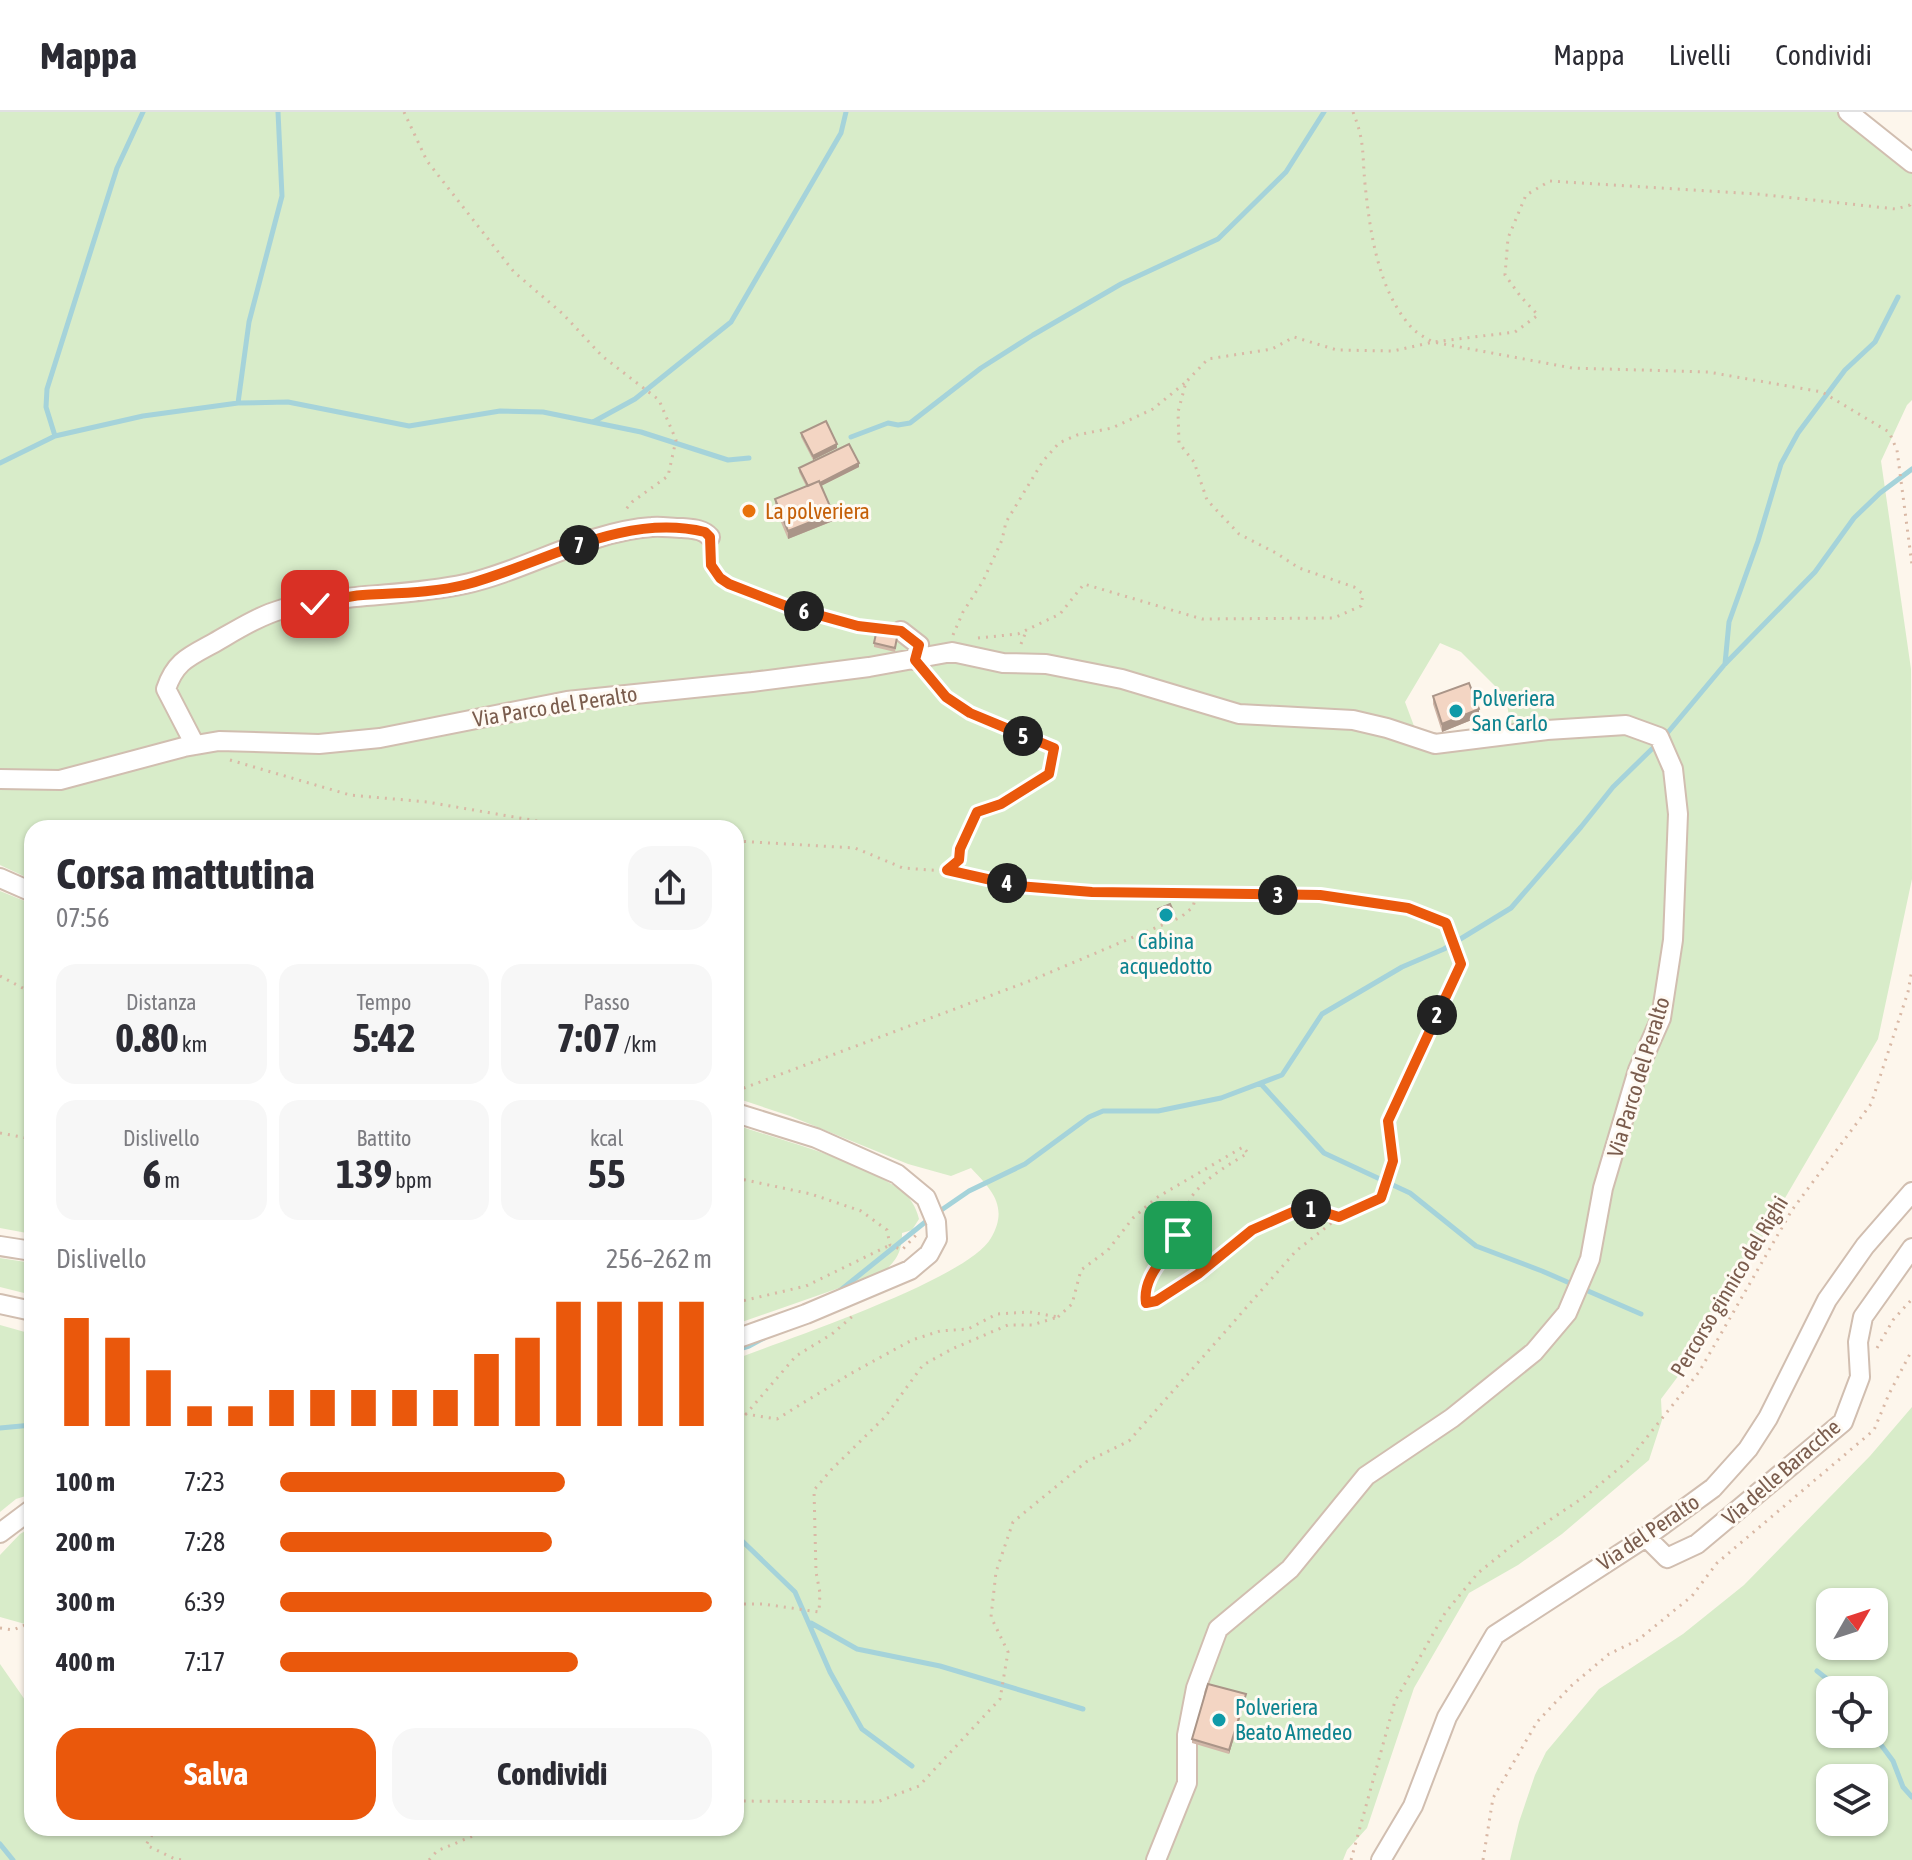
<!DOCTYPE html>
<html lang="it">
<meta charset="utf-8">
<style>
body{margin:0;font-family:"Asap Condensed",sans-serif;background:#f7f7f7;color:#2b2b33;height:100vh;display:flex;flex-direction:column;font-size:30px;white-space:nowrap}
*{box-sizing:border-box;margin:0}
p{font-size:26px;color:#7c7c81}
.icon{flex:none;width:44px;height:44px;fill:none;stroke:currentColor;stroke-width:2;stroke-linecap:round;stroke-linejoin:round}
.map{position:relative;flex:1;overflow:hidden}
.sheet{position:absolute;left:24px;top:708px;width:720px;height:1016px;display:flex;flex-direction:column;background:#fff;border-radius:24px;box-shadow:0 2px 6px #0004}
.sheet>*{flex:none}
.needle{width:52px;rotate:51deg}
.fabs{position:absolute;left:1816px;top:1476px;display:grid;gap:16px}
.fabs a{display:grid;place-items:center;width:72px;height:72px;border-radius:16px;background:#fff;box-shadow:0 2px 6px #0004;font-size:40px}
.pin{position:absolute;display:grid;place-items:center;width:68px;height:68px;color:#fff;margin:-34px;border-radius:16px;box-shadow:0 4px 12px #0006}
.km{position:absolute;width:40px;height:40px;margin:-20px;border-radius:50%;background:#222;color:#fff;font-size:22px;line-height:40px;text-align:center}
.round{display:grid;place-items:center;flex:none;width:84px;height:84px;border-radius:24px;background:#f7f7f7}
.summary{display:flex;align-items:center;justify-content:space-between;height:136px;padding:0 32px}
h1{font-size:44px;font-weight:700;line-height:60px}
.figures{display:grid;grid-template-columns:repeat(3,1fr);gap:12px;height:136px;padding:8px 32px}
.figures div{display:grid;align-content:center;border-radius:20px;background:#f7f7f7;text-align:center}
.figures b{font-size:40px;font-weight:700}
.figures small{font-size:22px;font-weight:400}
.figures p{font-size:22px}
.chart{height:224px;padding:16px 32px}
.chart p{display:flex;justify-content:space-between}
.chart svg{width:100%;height:144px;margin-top:8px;stroke:#ea580c;stroke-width:6}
.primary-button{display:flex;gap:16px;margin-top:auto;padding:16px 32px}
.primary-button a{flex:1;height:92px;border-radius:24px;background:#ea580c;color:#fff;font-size:32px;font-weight:700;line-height:92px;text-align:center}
.primary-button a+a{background:#f7f7f7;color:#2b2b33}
ul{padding:0 32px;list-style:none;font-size:26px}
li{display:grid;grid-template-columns:128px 96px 1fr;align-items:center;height:60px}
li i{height:20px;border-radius:10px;background:#ea580c}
header{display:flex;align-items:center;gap:48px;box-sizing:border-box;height:112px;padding:0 40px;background:#fff;border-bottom:2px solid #e1e1e2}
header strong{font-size:38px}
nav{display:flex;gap:44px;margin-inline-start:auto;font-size:28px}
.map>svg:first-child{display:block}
</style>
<header>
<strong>Mappa</strong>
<nav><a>Mappa</a><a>Livelli</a><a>Condividi</a></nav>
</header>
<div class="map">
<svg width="1912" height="1748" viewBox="0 0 1912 1748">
<rect width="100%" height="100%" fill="#fdf6ec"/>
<path fill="#d8ecc9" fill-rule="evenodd" d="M0 0H1838L1867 19 1912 60V288L1907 293 1881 349 1911 557 1912 767 1878 927 1691 1247 1661 1287 1662 1308 1649 1348 1562 1422 1518 1453 1469 1481 1414 1576 1367 1716 1347 1738 1343 1748H0V1552L32 1598V1716H736V1247C787 1227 968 1167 991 1126 1009 1095 992 1078 971 1056L951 1064 908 1052 790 1004 736 986V716H32V768L0 753ZM1440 531 1461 540 1506 585 1513 631 1423 638 1405 590Z
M0 779 32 792V1122L0 1116Z
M736 1013C787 1030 855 1047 899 1077 910 1084 916 1095 919 1107L912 1118 902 1121C902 1139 897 1149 882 1161L736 1212Z
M0 1146 32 1151V1183L0 1175Z
M0 1213 32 1222V1382L16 1387 0 1400Z
M1912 1295V1748H1510L1519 1710 1535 1663 1546 1640 1599 1577 1683 1522 1744 1473 1870 1344ZM1830 1490H1874V1534H1830ZM1830 1578H1874V1622H1830ZM1830 1666H1874V1710H1830Z
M32 1415V1519L25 1512 0 1505V1443L20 1422Z"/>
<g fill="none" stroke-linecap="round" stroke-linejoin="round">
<path stroke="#a5d3da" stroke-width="5" d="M238 291 249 210 282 84 278 0
M593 310 635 287 731 210 841 21 846 0
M55 324 46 295 47 277 117 56 143 0
M851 325 888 311 898 313 910 311 981 256 1033 223 1121 172 1218 127 1286 60 1324 0
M0 351 55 324 143 304 238 291 288 290 409 314 500 299 543 300 641 320 728 348 749 346
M1725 552 1729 510 1758 429 1781 352 1798 321 1845 258 1875 230 1898 185
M1664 625 1725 552 1815 460 1854 406 1880 381 1912 357
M1261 972 1324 1041 1410 1081 1476 1134 1542 1159 1641 1202
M937 1101 969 1079 1025 1052 1089 1005 1103 999H1158L1221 986 1282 963 1322 902 1402 855 1444 837 1511 796 1581 715 1613 675 1657 632
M837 1181 929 1107
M736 1238 749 1234 764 1226
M0 1316 32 1313
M736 1423 795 1480 830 1560 862 1617 912 1654
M811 1511 857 1537 940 1554 1083 1597
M1817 1559 1841 1578
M1873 1622 1893 1649 1903 1675 1912 1685
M0 1732 13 1748"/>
<defs>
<path id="minor" d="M1848 0 1912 51
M901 519 919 533 915 548
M195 633 166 577C175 550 188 545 212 532 235 519 258 504 283 497 343 481 405 485 465 472 525 459 589 419 652 415 661 414 672 416 682 416 693 417 703 417 710 425
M0 667 60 668 184 635 219 629 319 632 380 626 567 589 752 570 869 555 952 540 1003 551 1046 552 1122 567 1239 602 1353 608 1387 616 1435 632 1547 618 1626 613 1659 625 1673 657 1678 702 1673 828 1661 906 1638 958 1603 1076 1590 1147 1567 1201 1534 1240 1452 1306 1366 1364 1290 1457 1218 1517 1196 1576 1187 1623V1671L1156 1748
M0 766 32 780
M736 1001 816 1026 897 1062 926 1086 936 1110 937 1127 929 1142 910 1158 806 1202 736 1227
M0 1134 32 1139
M0 1192 32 1199
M0 1421 32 1397
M1646 1425 1667 1446 1697 1432 1843 1310 1860 1265 1858 1230 1863 1205 1912 1136
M1381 1748 1413 1694 1447 1605 1495 1523 1646 1425 1713 1376 1748 1337 1768 1306 1827 1188 1865 1134 1912 1080"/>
</defs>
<use href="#minor" stroke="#d1beb0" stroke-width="22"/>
<path stroke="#d9b8a5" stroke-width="3" stroke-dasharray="2 6" stroke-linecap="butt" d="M404 0 427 49 514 160 563 202 602 244 659 288 676 328 668 364 632 390 623 401
M1353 0C1365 30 1362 41 1365 72 1370 120 1378 179 1412 216 1418 222 1426 226 1433 230L1572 256 1708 260 1822 280 1889 320 1897 338 1912 453
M711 440C711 452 713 460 722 468 732 476 745 479 757 483 797 498 840 512 883 517
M953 523 963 500 983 469 1002 428 1006 410 1043 349 1059 331 1077 323 1112 316 1153 297 1186 270
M978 526 1018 522 1060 502 1084 472 1202 507 1334 506 1361 494 1363 482 1354 475 1299 456 1276 441 1239 422 1207 388 1194 350 1179 331 1178 300 1186 270 1208 247 1272 237 1294 225 1337 238 1393 239 1433 230 1515 220 1538 203 1521 185 1505 163 1508 126 1526 83 1550 69 1757 82 1896 97 1910 93 1912 87
M1021 532 1027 517
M928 563C963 606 1004 616 1054 636L1049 662 1001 692 977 700 960 737 959 748 947 758
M230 648 350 683 427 690 578 716
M736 729 855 736 903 756 958 760 1018 774 1092 780 1320 783 1408 796 1446 811 1461 852 1388 1009 1393 1049 1381 1086 1339 1105 1296 1139 1129 1329 1086 1350 1013 1410 996 1460 991 1505 1008 1540 1000 1587 919 1674 877 1690 736 1689
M0 864 32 881
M736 979 1032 868 1181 805 1193 795 1196 783
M0 1021 32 1027
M736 1066 811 1082 861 1099 887 1118 890 1133 902 1138 917 1122
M736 1188 742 1189 806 1174 890 1133
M1058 1205 1072 1192 1081 1158 1108 1138 1133 1106 1156 1086 1243 1035 1248 1041C1230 1052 1212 1062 1197 1078 1185 1090 1184 1110 1177 1124 1169 1143 1148 1158 1144 1178 1144 1179 1146 1190 1146 1191L1156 1189 1183 1169 1198 1162 1252 1118 1297 1098 1313 1097 1338 1104
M1877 1236 1893 1208 1912 1187
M736 1492H763L819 1500 820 1481 816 1460 814 1378 832 1357 885 1305 923 1253 952 1237 1008 1213H1032L1058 1205 1030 1200 997 1202 968 1217 940 1219 912 1228 850 1262 777 1307 746 1302 796 1244 832 1222 854 1203
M0 1516 13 1518 32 1510
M156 1716 146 1733 175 1747 184 1748
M429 1748 437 1739 492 1716
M1351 1748 1395 1589 1445 1501 1478 1461 1514 1432 1587 1383 1628 1349 1699 1260 1792 1098 1871 992 1908 880 1912 857
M1483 1748 1493 1686 1537 1610 1571 1574 1609 1542 1638 1528 1692 1484 1717 1451 1874 1318 1889 1282 1912 1238"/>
<use href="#minor" stroke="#fff" stroke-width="18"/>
</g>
<path fill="#d1b7a8" d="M801 321 837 336 813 348 801 325Z
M859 355 821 374 833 409 788 427 775 396V387L806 374 799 360V356Z
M898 520 895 540 874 535V531Z
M1433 584 1479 605 1442 620 1433 592Z
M1246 1586 1229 1642 1192 1631V1627Z"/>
<path fill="#aa9588" d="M837 332V336L813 348V344Z
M859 351V355L809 380V376Z
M833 401V409L788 427V419Z
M1479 597V605L1442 620V612Z
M1174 801V805L1162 811V806Z
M1246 1582V1586L1229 1642V1638Z"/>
<path fill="#f3d5c3" stroke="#aa9588" stroke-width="2" d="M826 309 837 332 813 344 801 321Z
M849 332 859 351 820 371 819 369 808 374 799 356Z
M819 369 833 401 788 419 775 387Z
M877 517 898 520 895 536 874 531Z
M1469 571 1479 597 1442 612 1433 584Z
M1170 792 1174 801 1162 806 1158 797Z
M1208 1572 1246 1582 1229 1638 1192 1627Z"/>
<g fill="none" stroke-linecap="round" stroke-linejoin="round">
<defs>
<path id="route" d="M315 492C331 489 347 484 363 483 398 481 434 481 468 472 545 451 623 400 705 420L710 425 711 453 720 466 729 472 786 494 858 514 901 519 919 533 915 548 946 585 970 601 1054 636 1049 662 1001 692 977 700 960 737 959 748 947 758 1018 774 1092 780 1320 783 1408 796 1446 811 1461 852 1388 1009 1393 1049 1381 1086 1339 1105 1313 1097 1297 1098 1252 1118 1198 1162 1156 1189 1146 1191C1142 1165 1166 1145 1178 1123"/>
</defs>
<use href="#route" stroke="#fff" stroke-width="16"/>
<use href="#route" stroke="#ea580c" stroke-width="10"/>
</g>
<circle fill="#e8710a" stroke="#fffaf3" stroke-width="3" cx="749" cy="399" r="8"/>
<g fill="#0f9aa8" stroke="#fffaf3" stroke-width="3">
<circle cx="1456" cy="599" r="8"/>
<circle cx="1166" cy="803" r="8"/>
<circle cx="1219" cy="1608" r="8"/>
</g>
<g text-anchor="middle" stroke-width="6" stroke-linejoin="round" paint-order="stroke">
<g font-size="22" fill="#c56008" stroke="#fffaf3" text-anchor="start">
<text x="765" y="407">La polveriera</text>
</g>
<g font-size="22" fill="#0d838f" stroke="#fffaf3" text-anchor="start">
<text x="1472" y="594">Polveriera<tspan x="1472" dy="25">San Carlo</tspan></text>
<text x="1166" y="837" text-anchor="middle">Cabina<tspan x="1166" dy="25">acquedotto</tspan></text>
<text x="1235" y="1603">Polveriera<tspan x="1235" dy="25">Beato Amedeo</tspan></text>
</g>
<g font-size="22" fill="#7a5c4d" stroke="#fffaf3">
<text transform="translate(555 594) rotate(-9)" y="8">Via Parco del Peralto</text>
<text transform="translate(1638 965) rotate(-73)" y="8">Via Parco del Peralto</text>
<text transform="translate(1729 1174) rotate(-59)" y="8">Percorso ginnico del Righi</text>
<text transform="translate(1781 1360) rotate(-41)" y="8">Via delle Baracche</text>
<text transform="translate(1648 1420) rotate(-34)" y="8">Via del Peralto</text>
</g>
</g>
</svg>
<div class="fabs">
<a><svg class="needle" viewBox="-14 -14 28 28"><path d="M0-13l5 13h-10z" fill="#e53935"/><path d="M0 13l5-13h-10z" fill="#7c7c81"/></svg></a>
<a><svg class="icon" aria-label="locate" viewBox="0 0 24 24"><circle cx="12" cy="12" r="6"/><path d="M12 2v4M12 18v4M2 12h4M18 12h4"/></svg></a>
<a><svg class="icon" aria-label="layers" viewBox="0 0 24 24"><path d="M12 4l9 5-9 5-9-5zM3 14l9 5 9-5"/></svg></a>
</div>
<div class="pin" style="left:1178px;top:1123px;background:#1e9e55"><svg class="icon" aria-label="arrive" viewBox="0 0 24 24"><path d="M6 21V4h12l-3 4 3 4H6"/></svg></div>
<div class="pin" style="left:315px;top:492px;background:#d93025"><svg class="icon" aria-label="check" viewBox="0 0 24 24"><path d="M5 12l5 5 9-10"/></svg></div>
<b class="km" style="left:1311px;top:1097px">1</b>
<b class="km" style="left:1437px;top:903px">2</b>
<b class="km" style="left:1278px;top:783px">3</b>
<b class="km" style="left:1007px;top:771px">4</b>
<b class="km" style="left:1023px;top:624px">5</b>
<b class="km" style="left:804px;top:499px">6</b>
<b class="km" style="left:579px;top:433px">7</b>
<section class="sheet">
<div class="summary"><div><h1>Corsa mattutina</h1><p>07:56</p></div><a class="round"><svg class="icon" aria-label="share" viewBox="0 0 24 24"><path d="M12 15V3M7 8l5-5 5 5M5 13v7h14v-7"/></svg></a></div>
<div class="figures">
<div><p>Distanza</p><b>0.80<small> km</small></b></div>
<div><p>Tempo</p><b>5:42</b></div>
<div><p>Passo</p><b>7:07<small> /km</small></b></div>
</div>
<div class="figures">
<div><p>Dislivello</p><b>6<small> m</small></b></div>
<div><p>Battito</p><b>139<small> bpm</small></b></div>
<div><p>kcal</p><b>55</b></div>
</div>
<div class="chart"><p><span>Dislivello</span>256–262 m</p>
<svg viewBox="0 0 160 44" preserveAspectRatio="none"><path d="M5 44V11M15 44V17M25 44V27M35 44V38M45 44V38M55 44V33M65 44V33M75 44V33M85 44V33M95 44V33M105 44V22M115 44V17M125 44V6M135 44V6M145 44V6M155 44V6"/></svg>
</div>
<ul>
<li><b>100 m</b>7:23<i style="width:66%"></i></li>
<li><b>200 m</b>7:28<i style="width:63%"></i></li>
<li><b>300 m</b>6:39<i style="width:100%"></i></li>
<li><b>400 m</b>7:17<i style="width:69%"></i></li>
</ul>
<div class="primary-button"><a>Salva</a><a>Condividi</a></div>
</section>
</div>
